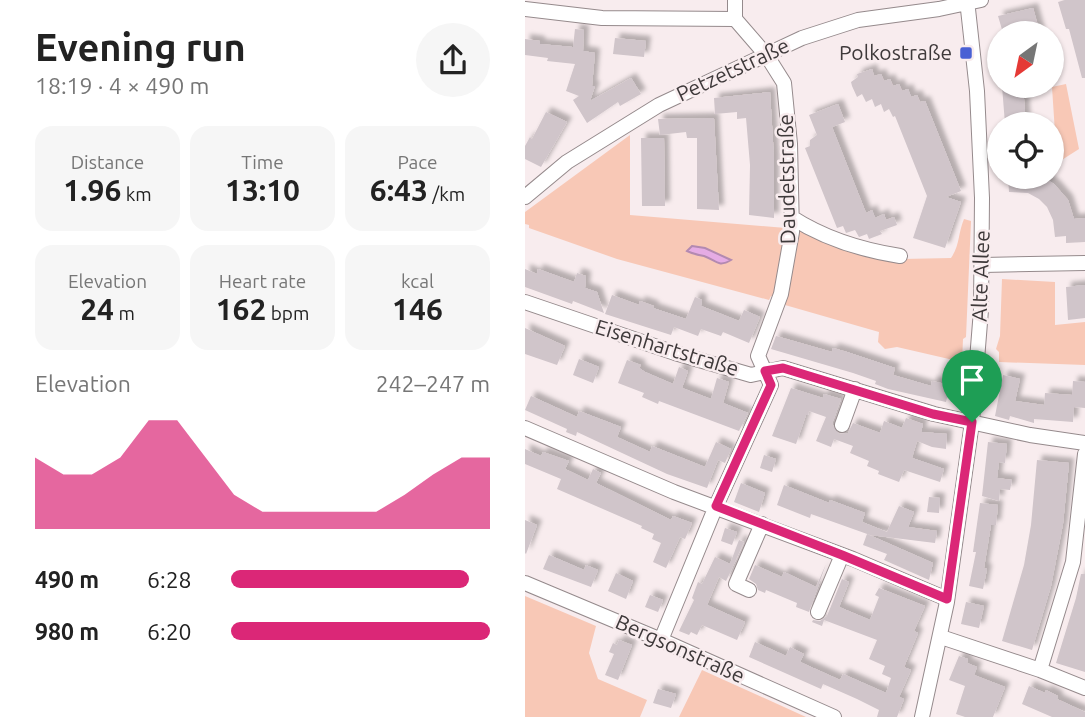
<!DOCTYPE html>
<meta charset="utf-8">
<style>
body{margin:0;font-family:Ubuntu,sans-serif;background:#f6f6f6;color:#222;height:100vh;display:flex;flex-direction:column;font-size:26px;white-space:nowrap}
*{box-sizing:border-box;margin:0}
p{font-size:23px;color:#767676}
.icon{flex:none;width:38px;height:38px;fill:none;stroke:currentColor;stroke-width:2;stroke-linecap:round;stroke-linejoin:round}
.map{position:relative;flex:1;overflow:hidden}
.sheet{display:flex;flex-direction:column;background:#fff;width:525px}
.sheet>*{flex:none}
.needle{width:46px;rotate:213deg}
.fabs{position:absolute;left:462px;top:21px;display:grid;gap:14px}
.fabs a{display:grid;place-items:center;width:77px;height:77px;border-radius:50%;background:#fff;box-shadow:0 2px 5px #0004;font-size:35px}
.pin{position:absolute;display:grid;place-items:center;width:60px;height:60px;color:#fff;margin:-72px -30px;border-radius:50% 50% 50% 0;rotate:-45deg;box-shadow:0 0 7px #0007}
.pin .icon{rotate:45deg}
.round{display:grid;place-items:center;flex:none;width:74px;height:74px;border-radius:37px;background:#f6f6f6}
.overview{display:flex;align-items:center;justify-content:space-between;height:119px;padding:0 35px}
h1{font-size:38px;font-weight:600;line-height:52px}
.metrics{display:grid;grid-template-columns:repeat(3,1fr);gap:10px;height:119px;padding:7px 35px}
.metrics div{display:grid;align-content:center;border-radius:18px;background:#f6f6f6;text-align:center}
.metrics b{font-size:30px;font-weight:600}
.metrics small{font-size:19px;font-weight:400}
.metrics p{font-size:19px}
.chart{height:196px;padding:14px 35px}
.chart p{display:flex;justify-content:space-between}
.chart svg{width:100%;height:126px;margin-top:7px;fill:#db2777;opacity:.7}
ul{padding:0 35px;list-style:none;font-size:23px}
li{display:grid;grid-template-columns:112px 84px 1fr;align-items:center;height:52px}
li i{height:18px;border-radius:9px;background:#db2777}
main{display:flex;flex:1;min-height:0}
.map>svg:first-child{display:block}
</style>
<main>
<section class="sheet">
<div class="overview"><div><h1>Evening run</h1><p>18:19 · 4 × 490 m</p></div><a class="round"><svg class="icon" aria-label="share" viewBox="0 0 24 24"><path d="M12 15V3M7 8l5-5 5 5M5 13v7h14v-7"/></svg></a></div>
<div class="metrics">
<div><p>Distance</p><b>1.96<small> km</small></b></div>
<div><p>Time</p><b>13:10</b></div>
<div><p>Pace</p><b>6:43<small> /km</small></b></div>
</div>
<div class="metrics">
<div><p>Elevation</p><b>24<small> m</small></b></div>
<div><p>Heart rate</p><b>162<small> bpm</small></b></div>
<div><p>kcal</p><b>146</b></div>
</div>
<div class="chart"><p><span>Elevation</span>242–247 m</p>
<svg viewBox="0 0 160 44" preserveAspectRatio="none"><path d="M0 44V19L10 25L20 25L30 19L40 6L50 6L60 19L70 32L80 38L90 38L100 38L110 38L120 38L130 32L140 25L150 19L160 19V44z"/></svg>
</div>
<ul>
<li><b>490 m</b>6:28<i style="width:92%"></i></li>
<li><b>980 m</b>6:20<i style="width:100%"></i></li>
</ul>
</section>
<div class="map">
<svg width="560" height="717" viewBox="0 0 560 717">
<defs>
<filter id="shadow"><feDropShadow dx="5" dy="-5" stdDeviation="2" flood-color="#0004"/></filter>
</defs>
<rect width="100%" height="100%" fill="#f8ecee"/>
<path fill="#f8c8b6" d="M541 84 554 149 532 163 527 87Z
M105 135V215L273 229 377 259 426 258C435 245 433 233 439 219L446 221 441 337 438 339 437 362 372 347 360 349 353 342 354 332 260 305 261 300 246 296 244 300 92 259 4 228V225L0 224V212Z
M477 279 530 282V325L560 322V365L474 362V352L471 349 475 336Z
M0 596 71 626 64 653 73 679 122 700 115 717H0Z
M177 670 281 717H154Z"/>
<path fill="#e5ace4" stroke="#b38ab1" stroke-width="2" d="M167 246 180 248 206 260C193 268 191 260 179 256 173 255 168 254 162 251Z"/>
<path fill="#d0c5ca" filter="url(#shadow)" d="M540 0H560V78H557L544 29H541L533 2Z
M508 8 515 33H478L473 16Z
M50 29 59 30 58 51 70 53 67 86H70L65 101 106 78 116 94 95 106 93 102 62 123 48 100 54 96 41 91 50 64 22 61 23 58 0 55V39L15 41V44L48 47Z
M90 38 121 41 119 57 88 54Z
M347 69 349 76 356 74 359 81 365 79 368 86 374 84 377 91 383 89 386 97 392 95 395 102 400 101 436 191 421 197 436 202 420 248 388 238 402 196 370 116 368 117 364 109 359 112 356 104 350 107 347 99 341 102 337 94 332 97 327 86 326 82 333 77 332 74Z
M477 86H498L501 124H480Z
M245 92 249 158V218L224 215 225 165 221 118 212 119V112L190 114 189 98Z
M313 104 320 122 307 127 341 213 347 210 350 218 359 214 361 220 369 217 372 225 355 231 357 234 344 239 342 234 334 237 330 230 321 233 318 226 312 228 280 148 285 146V140L292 135 284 115Z
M21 112 42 122 16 167 0 159V146L5 137 7 139Z
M189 118 194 210 172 209V138H162L161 132 135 135 133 119Z
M116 138H139L140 206H117Z
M483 177H517L529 184 543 200 549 219 560 218V242L541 243V236L530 237 528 220 522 207 514 199 503 193 484 192Z
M0 269 12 274 13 269 49 282 52 273 61 276 60 288 72 292 79 313 48 301 47 304 0 287Z
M560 285V318L543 320 541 287Z
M87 295 114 305 115 301 129 306 128 308 161 319 170 297 177 300 176 306 214 321 219 310 235 317 224 343 198 332 196 336 176 329 173 336 149 327 146 335 80 314Z
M0 328 40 346 32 365 0 354Z
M251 336 307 352 308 348 322 352 370 368 368 375 406 386 407 381 425 385 421 402 363 389 350 384 351 381 328 373 246 349Z
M54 359 74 367 68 383 48 375Z
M102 360 116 365 114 368 120 372 148 384 154 367 163 371 157 388 186 399 192 378 204 382 198 403 223 413 214 431 134 401 133 404 117 397 119 393 93 383Z
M478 375 495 379 490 401 519 405 520 393 547 395 548 381 560 382V408L549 407 548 422 509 419V423L485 416 484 420 470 416Z
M266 388 298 398 299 394 316 399 307 424 314 434 323 433 328 423 355 433 359 421 377 428 381 418 398 424 396 432 422 434 421 449 407 447 392 441 387 458 419 469 415 482 379 470 374 482 353 474 354 471 342 466 344 461 325 453 328 446 309 439 306 447 291 441 301 417 284 411 283 415H281L271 444 247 436Z
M6 396 52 417 54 411 96 427 92 437 125 452 127 446 180 467 191 442 206 449 200 463 193 460 182 488 142 474 52 432 51 436 41 432 42 429 0 410Z
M463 442 482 444 480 463 474 462 472 478 487 480 485 490 475 489 474 501 457 496Z
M0 449 16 456 18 452 44 461 40 469 63 480 68 469 76 473 71 483 146 520 148 516 167 523 160 539 155 537 141 568 128 562 136 543 127 539 129 534 116 528 117 526 32 489 36 479 0 464Z
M239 455 251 459 247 472 235 468Z
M512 460 544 463 538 524 526 586 507 650 477 641 499 565 506 525Z
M216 483 240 493 234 512 209 502Z
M259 485 304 503 305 500 340 513 337 522 362 532 374 506 389 512 383 527 412 531 410 543 345 535 286 514 285 518 252 505Z
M404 497 415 498 414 513 402 512Z
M455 503 473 505 471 525H466L459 568 462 569 458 589 444 586 451 552H448Z
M0 520 12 525 1 554 0 553Z
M200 528 212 532 207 545 196 541Z
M342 534 408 563 404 580 359 560 362 554 338 545Z
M214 540 219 542 203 577 201 581 194 577 182 605 220 622 212 640 177 625 172 635 166 632 164 635 154 631 169 600 167 598 173 582 177 584 190 557 205 564Z
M24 555 59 570 61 565 73 570 66 587 18 569Z
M301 564 284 612 271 607 272 603 241 590 240 593 233 590 231 584 224 579 230 565 257 577 259 572 291 587Z
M91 573 108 581 101 599 83 591Z
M556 574H560V672L531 663 551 598Z
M317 579 324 582 314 607 345 620 354 597 350 595 354 588 400 606 389 631 393 633 379 667 386 670 374 697 379 699 372 717H352L354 710 332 699 298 684 296 689 224 657 230 642 261 656 265 647 279 654 275 662 315 680 318 674 361 693 366 678 357 674 360 666 344 659 352 640 299 620 297 626 287 622 288 620 295 621 302 616Z
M125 595 138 600 133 612 120 607Z
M441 602 459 606 454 628 436 624Z
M94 640 107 645 93 680 80 675 89 654 84 652 88 643 92 645Z
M434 656 443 659 442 663 452 667 449 675 480 687 468 717H440L431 714 440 686 424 680Z
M504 686 520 693 521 690 533 696 532 699 560 712V717H527L497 704Z
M133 689 151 694 146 708 128 703Z"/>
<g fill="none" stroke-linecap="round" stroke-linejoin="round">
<defs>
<path id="minor" d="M0 9 77 18 210 19
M0 197 42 162 134 105 277 38 333 20 414 9 456 0
M266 217C300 239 336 250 375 256
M458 265 560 263
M0 302 150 353 226 375 258 368 409 414 505 435 560 443
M317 425 330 389
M0 428 149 492 328 559 422 599
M0 583 136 640 309 717
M224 590 211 584 237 524
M293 612 317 555
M416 637 515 670 560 688
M136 640 191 506 246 385 233 356 256 294 267 232 265 144 259 83 242 56 210 19V0
M515 670 548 562 560 454
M397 717 422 602 447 422 456 310 457 198 452 91 442 0"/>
</defs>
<use href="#minor" stroke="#958a8c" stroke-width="16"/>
<use href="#minor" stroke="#fff" stroke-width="14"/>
</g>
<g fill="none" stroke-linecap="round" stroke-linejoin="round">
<defs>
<path id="route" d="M258 368 408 414 447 422 422 599 317 555 191 506 246 385 240 371Z"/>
</defs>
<use href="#route" stroke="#fff" stroke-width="14"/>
<use href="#route" stroke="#db2777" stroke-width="9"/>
</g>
<rect fill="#4960d4" stroke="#f8ecee" stroke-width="2.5" x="434" y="46" width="14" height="14" rx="3.5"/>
<g text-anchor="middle" stroke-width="5" stroke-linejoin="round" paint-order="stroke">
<g font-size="21" fill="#3e393a" stroke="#f8ecee" text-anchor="end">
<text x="427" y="60">Polkostraße</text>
</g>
<g font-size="21" fill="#3e393a" stroke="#f8ecee">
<text transform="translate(208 70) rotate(-25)" y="7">Petzetstraße</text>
<text transform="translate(262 179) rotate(-91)" y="7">Daudetstraße</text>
<text transform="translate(456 276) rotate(-88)" y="7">Alte Allee</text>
<text transform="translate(142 348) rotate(17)" y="7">Eisenhartstraße</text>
<text transform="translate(155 649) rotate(24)" y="7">Bergsonstraße</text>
</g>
</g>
</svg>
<div class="fabs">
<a><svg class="needle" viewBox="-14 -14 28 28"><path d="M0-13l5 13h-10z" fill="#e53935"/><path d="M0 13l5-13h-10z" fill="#767676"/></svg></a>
<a><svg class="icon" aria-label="locate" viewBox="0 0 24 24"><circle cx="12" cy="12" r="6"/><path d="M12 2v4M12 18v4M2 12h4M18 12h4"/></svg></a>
</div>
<div class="pin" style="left:447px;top:422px;background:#1e9e55"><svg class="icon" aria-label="arrive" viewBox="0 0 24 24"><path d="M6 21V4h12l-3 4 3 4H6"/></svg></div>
</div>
</main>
